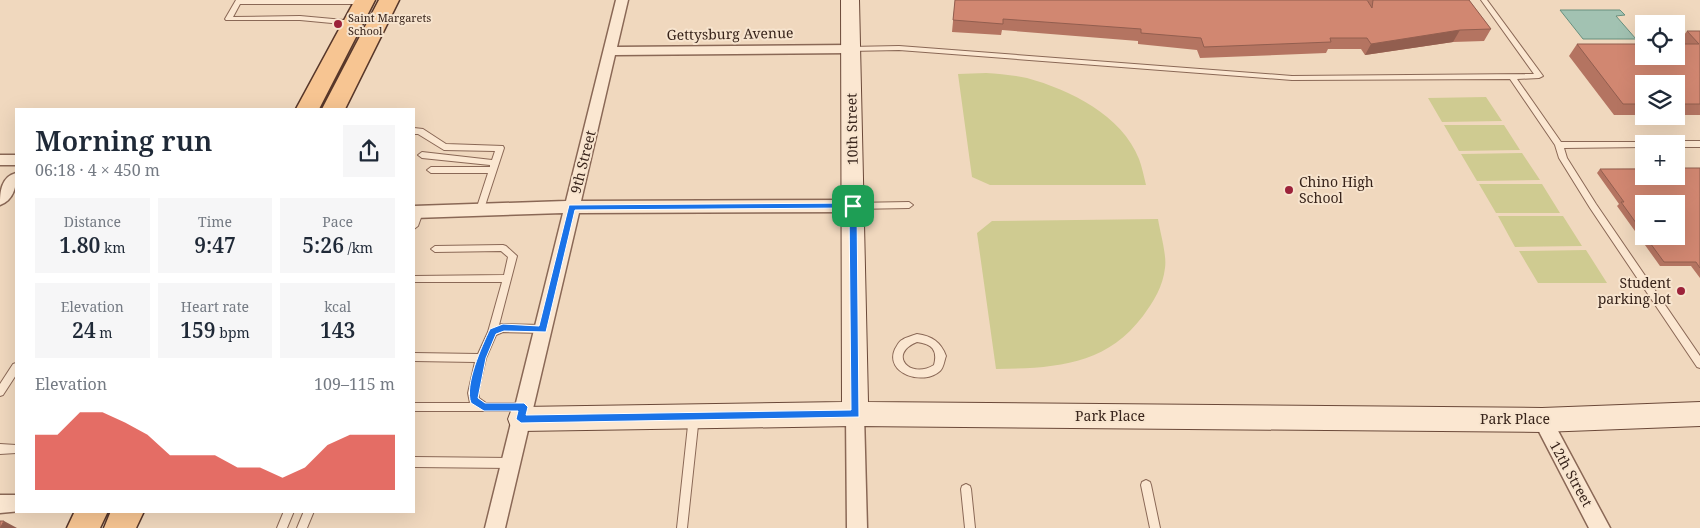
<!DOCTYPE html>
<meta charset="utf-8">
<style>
body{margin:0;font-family:"Noto Serif",serif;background:#f6f6f7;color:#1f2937;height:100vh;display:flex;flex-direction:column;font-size:19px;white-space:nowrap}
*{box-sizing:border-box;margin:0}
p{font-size:16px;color:#747a83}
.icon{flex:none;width:28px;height:28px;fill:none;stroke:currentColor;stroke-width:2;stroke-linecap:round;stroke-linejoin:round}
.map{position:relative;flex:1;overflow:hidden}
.sheet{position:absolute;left:15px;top:108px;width:400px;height:405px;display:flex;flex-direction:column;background:#fff;border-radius:0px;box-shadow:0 5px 20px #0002}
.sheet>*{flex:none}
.fabs{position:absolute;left:1635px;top:15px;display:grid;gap:10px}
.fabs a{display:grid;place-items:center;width:50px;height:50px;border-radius:0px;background:#fff;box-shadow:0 5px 20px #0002;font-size:25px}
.pin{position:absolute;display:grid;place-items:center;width:42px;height:42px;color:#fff;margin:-21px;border-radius:10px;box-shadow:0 2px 8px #0006}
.round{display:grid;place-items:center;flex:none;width:52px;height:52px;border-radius:0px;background:#f6f6f7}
.head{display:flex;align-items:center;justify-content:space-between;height:85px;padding:0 20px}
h1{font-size:28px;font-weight:600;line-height:38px}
.stats{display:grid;grid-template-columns:repeat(3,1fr);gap:8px;height:85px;padding:5px 20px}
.stats div{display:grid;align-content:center;border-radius:0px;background:#f6f6f7;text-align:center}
.stats b{font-size:21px;font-weight:600}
.stats small{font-size:14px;font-weight:400}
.stats p{font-size:14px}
.chart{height:140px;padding:10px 20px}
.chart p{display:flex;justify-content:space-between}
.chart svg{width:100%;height:90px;margin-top:5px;fill:#d93025;opacity:.7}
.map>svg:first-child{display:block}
</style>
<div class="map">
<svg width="1700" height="528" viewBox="0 0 1700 528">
<rect width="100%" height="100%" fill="#f0d8be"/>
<path fill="#cfcb91" d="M986 73C999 74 1014 75 1027 78 1070 90 1122 115 1139 159 1142 167 1144 177 1146 185H990L972 177 958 74Z
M1486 97 1502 121 1442 122 1428 98Z
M1444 125H1504L1520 150 1459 151Z
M1522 153 1540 180 1477 181 1461 154Z
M1479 184H1542L1560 213H1496Z
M1498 216H1563L1582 246 1515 247Z
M1158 219C1160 232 1167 255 1165 268 1163 286 1154 301 1143 316 1105 366 1055 368 996 369L977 233 992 221Z
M1586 250 1607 283H1538L1519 251Z"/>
<path fill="#a2c2b2" stroke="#68907f" d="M1560 10H1620L1625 15 1616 16 1636 39H1583Z"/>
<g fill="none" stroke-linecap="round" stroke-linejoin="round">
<defs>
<path id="lane" d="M236 0H364L367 2 364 4H240L233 17 300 16 355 21 356 23 353 25 300 20H226L225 19Z
M1481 0H1487L1543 76 1539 78 1517 79 1561 142H1647L1648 144H1644V147L1564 148 1567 158 1596 204 1700 356V368L1697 367 1590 208 1559 158 1555 145 1510 79 1292 80 899 50 850 51 846 49 850 47 899 46 1292 76 1534 74Z
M414 128 423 129 446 144 503 146 504 148 483 212 480 213 476 210 488 173H431L427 170 431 167H490V165L422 158 418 155 422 152 492 160 495 151 444 150 418 134H414Z
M1676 141H1700V147H1676V144H1672Z
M909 202 913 205 909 208 853 209 849 206 853 203Z
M419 209 423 212 418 226 414 229V215L416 210Z
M503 245 506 246 517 256 499 325 503 324 542 325 545 326 547 329 545 332 542 333 503 332 496 335 486 358 478 393 479 398 486 403H524L527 404 529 407 527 410 524 411H414V403H470L468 393 475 362 414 361V353L478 354 488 332 502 282H414V276L504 275 508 257 501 251 435 252 431 249 435 246Z
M917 334C932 336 941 342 946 356 944 361 944 367 940 371 924 386 884 374 895 349 897 346 899 341 902 340 906 337 912 336 917 334ZM917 342C932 344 938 350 934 365 910 380 887 354 917 342Z
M16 363V375L3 395 0 396V384L13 364Z
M694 412 697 413 699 416 687 528H677L689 416 691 413Z
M0 444 16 445V453L0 454Z
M414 457 510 458 514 460 515 463 514 466 510 468 414 467Z
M1146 480 1150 482 1151 485 1160 528H1150L1141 485 1142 482Z
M966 484 970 486 971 489 975 528H965L961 489 962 486Z
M284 511H294L287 528H277Z
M304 511H314L307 528H297Z"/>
<path id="street" d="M616 0H628L617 47 850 45 857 49 850 53 615 55 581 201 853 200 858 202 861 206 858 210 853 212 579 213 505 528H485L563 213 414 218V206L566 201Z
M0 155H16V165H0Z
M16 173C17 185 14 200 0 205 0 192 1 177 16 173Z
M855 406 861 408 864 414 867 528H847L846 414 849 408Z
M1542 412 1549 414 1610 528H1589L1533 420 1535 414Z
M0 495H16V511H21L0 513Z"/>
<path id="secondary" d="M841 0H859L868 402 1542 408 1700 402V426L1542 432 855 426 521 431 511 427 508 419 511 411 521 407 842 402Z"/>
<path id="primary" d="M355 0H375L319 109H296Z
M379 0H399L345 109H322Z
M75 511H108L100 528H67Z
M111 511H144L136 528H104Z"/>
</defs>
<use href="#lane" stroke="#8a6856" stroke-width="2"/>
<use href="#street" stroke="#8a6856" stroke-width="3"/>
<use href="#secondary" stroke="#6b4939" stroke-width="2"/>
<use href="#primary" stroke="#57372a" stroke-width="3"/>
<use href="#lane" fill="#fbe7d1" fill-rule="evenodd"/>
<use href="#street" fill="#fbe7d1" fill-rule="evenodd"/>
<use href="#secondary" fill="#fbe7d1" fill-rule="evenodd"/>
<use href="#primary" fill="#f7c592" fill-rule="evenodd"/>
</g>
<path fill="#b47461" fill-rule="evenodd" d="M955 0 1368 1V0H1469L1491 29 1484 41 1453 42 1365 55 1361 49H1328L1326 53 1200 58 1197 50 1138 44V41L1002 30 1001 35 952 32Z
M1687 31H1700V115H1676V84H1644V115H1614L1569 56 1577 44H1679L1678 43Z
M1700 168V278L1691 266H1660L1617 206 1619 204 1597 173 1600 169ZM1644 204 1676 236H1644Z"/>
<path fill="#925e4f" d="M1460 30 1453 42 1365 55 1371 44Z
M4 521 17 528H0Z"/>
<path fill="#d18771" stroke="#925e4f" d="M955 0H1367L1372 8 1373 0H1469L1491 29 1460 30 1371 44 1367 38H1330L1331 42 1204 47 1201 38 1141 33V29L1003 19V24L953 20Z
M1687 31H1700V104H1676V84H1644V104H1623L1577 44H1644V56H1676V44H1699Z
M1676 168H1700V268L1696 262H1664L1645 236H1676V204H1644V234L1621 202H1624L1600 169H1644V176H1676Z
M0 521H4L0 528Z"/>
<path fill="#1a73e8" stroke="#fff" fill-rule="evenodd" d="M853 203 857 206 859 417 521 423 516 419 518 411H484L471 403C464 385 482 346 490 329L503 324 539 326 569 205ZM849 208 851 410 526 415 528 407 524 403H485L478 398 486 358 496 334 504 331 546 332 575 210Z"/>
<g fill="#9c223a" stroke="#f7e4ce" stroke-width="2">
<circle cx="338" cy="24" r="5"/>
<circle cx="1289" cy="190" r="5"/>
<circle cx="1681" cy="291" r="5"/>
</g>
<g text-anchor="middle" stroke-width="4" stroke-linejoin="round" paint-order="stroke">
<g font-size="11" fill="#38241b" stroke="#f7e4ce" text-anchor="start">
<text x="348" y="22">Saint Margarets<tspan x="348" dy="13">School</tspan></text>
</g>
<g font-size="14" fill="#38241b" stroke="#f7e4ce">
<text transform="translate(730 34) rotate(-1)" y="5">Gettysburg Avenue</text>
<text transform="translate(852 129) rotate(-91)" y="5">10th Street</text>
<text transform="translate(583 162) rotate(-76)" y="5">9th Street</text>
<text x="1110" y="421">Park Place</text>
<text x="1515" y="424">Park Place</text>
<text transform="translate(1571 474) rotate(61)" y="5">12th Street</text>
</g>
<g font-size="14" fill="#38241b" stroke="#f7e4ce" text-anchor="start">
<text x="1299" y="187">Chino High<tspan x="1299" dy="16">School</tspan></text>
<text x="1671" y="288" text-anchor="end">Student<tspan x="1671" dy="16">parking lot</tspan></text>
</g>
</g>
</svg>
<div class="fabs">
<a><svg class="icon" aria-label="locate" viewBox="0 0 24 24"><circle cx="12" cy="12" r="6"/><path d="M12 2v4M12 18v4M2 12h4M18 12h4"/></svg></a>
<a><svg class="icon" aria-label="layers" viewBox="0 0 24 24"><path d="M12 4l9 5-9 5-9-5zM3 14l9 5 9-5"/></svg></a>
<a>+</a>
<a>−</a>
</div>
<div class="pin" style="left:853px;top:206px;background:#1e9e55"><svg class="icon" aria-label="arrive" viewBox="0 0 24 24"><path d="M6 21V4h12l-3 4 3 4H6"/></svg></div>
<section class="sheet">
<div class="head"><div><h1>Morning run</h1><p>06:18 · 4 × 450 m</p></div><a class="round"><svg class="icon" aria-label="share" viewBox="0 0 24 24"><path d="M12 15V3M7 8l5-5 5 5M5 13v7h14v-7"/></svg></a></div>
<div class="stats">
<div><p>Distance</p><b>1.80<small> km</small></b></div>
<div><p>Time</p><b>9:47</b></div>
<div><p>Pace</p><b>5:26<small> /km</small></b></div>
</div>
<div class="stats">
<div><p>Elevation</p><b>24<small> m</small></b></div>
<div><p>Heart rate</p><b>159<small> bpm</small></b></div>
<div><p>kcal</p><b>143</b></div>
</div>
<div class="chart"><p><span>Elevation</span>109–115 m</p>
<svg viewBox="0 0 160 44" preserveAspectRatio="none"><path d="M0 44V17L10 17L20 6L30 6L40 11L50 17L60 27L70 27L80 27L90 33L100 33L110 38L120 33L130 22L140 17L150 17L160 17V44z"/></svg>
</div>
</section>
</div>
